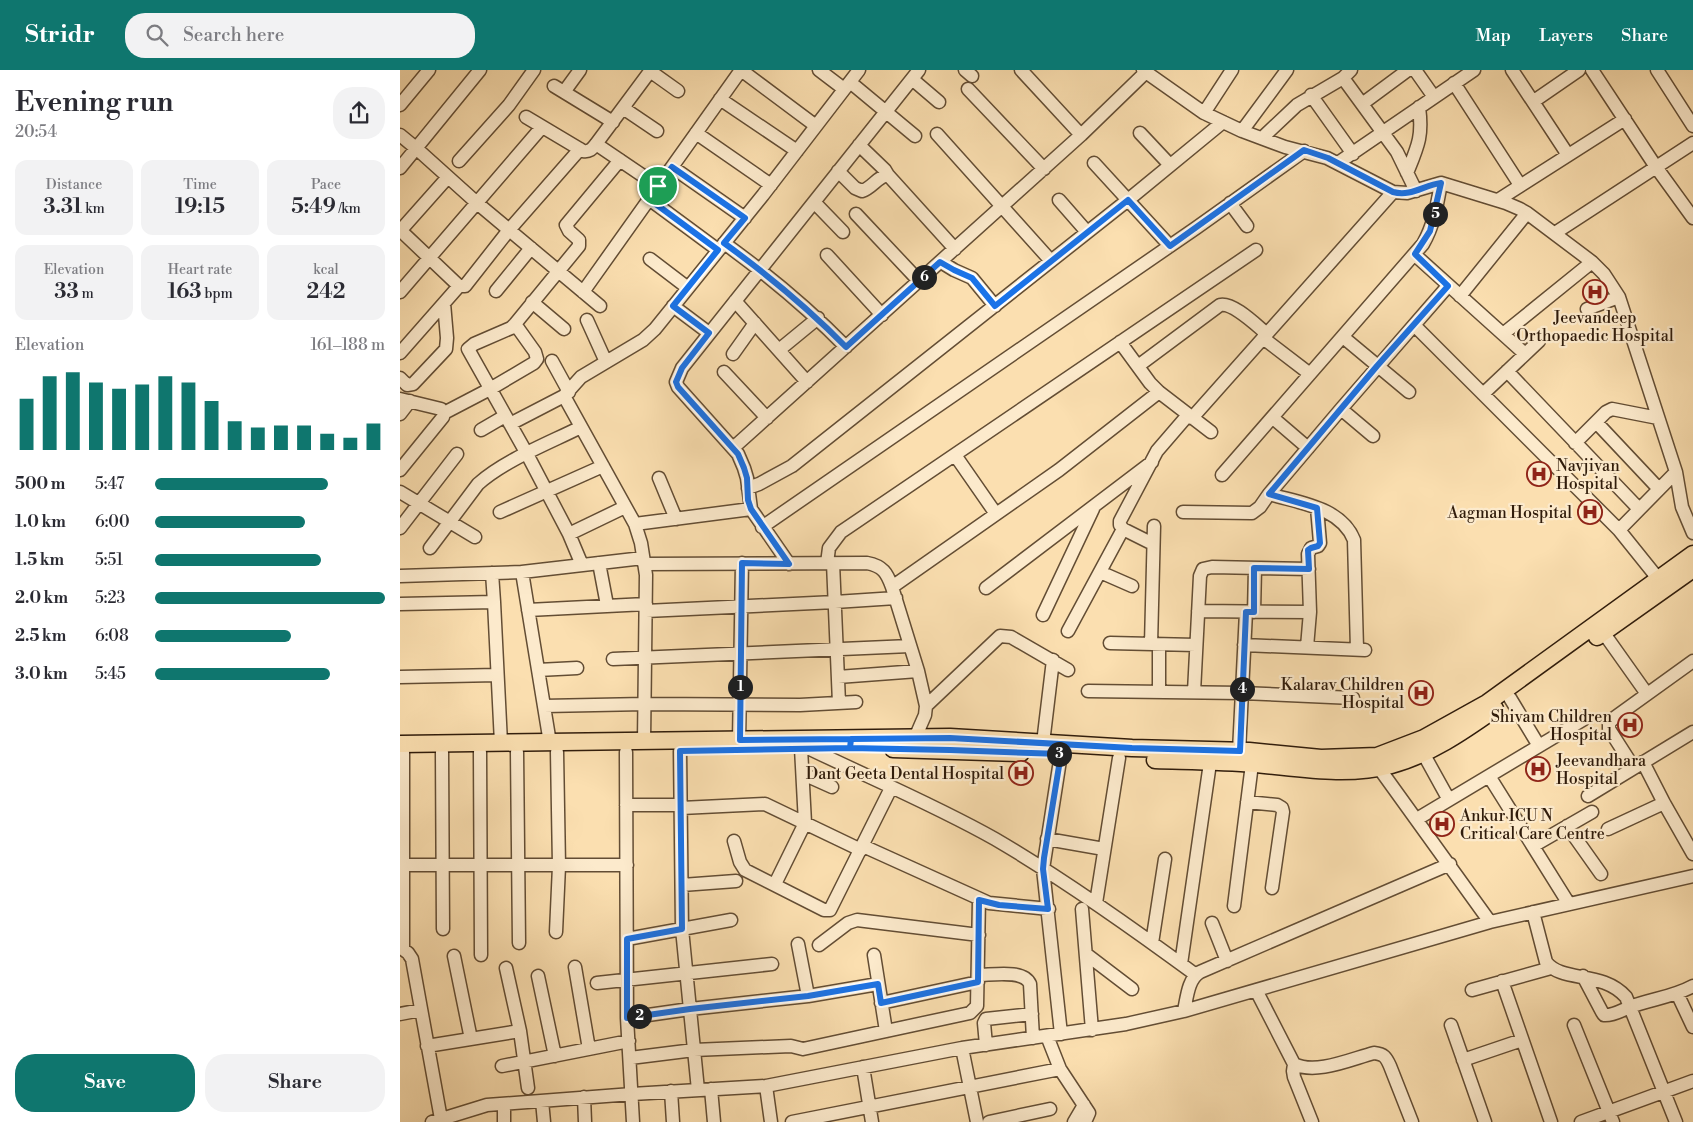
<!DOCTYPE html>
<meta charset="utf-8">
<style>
body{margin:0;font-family:"Libre Bodoni",serif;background:#f2f2f3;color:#2b2b33;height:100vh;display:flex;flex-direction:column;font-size:19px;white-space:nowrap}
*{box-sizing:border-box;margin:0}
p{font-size:16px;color:#7c7c81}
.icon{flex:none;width:28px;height:28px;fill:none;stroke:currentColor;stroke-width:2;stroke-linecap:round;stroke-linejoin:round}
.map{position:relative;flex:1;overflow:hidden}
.drawer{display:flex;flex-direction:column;background:#fff;width:400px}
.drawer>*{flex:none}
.pin{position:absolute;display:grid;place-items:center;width:42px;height:42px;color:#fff;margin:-21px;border:2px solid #fff;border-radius:50%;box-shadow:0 1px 5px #0007}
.km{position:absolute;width:25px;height:25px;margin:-12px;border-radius:50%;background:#222;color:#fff;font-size:14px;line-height:25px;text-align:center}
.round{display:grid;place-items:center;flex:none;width:52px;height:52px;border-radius:20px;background:#f2f2f3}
.headline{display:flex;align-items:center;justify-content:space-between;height:85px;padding:0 15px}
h1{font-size:28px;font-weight:600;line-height:38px}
.stats{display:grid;grid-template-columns:repeat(3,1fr);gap:8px;height:85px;padding:5px 15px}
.stats div{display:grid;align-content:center;border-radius:12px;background:#f2f2f3;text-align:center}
.stats b{font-size:21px;font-weight:600}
.stats small{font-size:14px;font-weight:400}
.stats p{font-size:14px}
.chart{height:140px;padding:10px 15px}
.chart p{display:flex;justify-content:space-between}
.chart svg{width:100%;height:90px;margin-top:5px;stroke:#0f766e;stroke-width:6}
.action{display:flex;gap:10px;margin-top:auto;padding:10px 15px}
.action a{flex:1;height:58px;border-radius:20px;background:#0f766e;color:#fff;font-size:20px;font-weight:600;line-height:58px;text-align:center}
.action a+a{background:#f2f2f3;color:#2b2b33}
ul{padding:0 15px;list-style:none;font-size:16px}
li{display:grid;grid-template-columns:80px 60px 1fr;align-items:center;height:38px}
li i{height:12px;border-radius:6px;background:#0f766e}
header{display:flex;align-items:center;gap:30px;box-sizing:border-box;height:70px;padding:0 25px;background:#0f766e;color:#fff}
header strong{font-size:24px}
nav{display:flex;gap:28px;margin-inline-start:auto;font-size:18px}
.search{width:350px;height:45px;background:#f2f2f3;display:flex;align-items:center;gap:12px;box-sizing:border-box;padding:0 18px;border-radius:20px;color:#7c7c81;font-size:19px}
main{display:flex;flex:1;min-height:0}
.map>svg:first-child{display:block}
</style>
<header>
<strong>Stridr</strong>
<div class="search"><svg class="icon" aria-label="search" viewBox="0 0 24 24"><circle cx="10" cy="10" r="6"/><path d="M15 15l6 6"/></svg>Search here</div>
<nav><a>Map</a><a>Layers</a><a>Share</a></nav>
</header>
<main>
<section class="drawer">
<div class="headline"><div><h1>Evening run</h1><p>20:54</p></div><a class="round"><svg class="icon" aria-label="share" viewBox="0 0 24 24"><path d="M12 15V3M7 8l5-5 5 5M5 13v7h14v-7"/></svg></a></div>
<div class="stats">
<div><p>Distance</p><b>3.31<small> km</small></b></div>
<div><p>Time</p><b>19:15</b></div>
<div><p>Pace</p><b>5:49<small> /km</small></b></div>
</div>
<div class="stats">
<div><p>Elevation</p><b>33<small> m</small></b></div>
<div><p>Heart rate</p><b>163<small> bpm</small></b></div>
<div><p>kcal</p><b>242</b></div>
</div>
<div class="chart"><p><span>Elevation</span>161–188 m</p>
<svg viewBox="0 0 160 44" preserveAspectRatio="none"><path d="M5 44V19M15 44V8M25 44V6M35 44V11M45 44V14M55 44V12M65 44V8M75 44V11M85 44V20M95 44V30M105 44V33M115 44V32M125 44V32M135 44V36M145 44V38M155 44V31"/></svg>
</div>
<ul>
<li><b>500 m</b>5:47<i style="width:75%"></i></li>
<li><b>1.0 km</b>6:00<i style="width:65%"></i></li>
<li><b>1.5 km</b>5:51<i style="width:72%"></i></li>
<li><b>2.0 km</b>5:23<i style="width:100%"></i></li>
<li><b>2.5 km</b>6:08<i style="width:59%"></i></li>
<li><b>3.0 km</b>5:45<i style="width:76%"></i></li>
</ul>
<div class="action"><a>Save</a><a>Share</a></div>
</section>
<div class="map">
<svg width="1293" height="1052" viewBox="0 0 1293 1052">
<rect width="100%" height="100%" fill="#fbdfb0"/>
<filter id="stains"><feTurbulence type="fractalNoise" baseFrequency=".004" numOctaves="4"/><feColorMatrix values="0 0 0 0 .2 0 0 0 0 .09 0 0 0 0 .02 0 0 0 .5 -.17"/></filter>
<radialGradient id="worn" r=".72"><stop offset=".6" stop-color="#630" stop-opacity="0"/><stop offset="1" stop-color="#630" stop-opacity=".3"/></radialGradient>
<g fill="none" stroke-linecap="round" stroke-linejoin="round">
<defs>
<path id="minor" d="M341 0 416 56
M419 0 444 19
M565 0 572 6
M621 0 681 65
M743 0 804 43 842 61 885 77 927 88 993 122 1007 123 1041 113 1106 133 1120 139 1127 143 1192 192 1204 204 1219 227 1276 402 1282 437 1293 463
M1015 0 1034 27
M1112 0 1168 85
M1192 0 1256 97 1293 148
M1257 0 1293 56
M250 1 278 21
M943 8 997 82 1016 121
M512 9 539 32
M450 12 515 66
M1054 13 1120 115
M154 16 213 52
M568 19 644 99
M164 22 180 0
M911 25 953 84
M320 29 397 81
M1134 31 1179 0
M962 34 1008 0
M0 35 29 0
M223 38 257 61
M804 43 832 0
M126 47 183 81C190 82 192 79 196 74L251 0
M842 61 887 0
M296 63 371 115
M740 63 770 95
M537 64 651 191
M0 65 17 79 77 133 200 236
M862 68 897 35 943 8 951 0
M196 74 258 116
M459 75 485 100 488 105
M59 91 109 35 134 0
M694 93 770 176
M938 93 1074 0
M272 97 345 148
M0 98 80 0
M438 101 455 118 462 121C472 118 478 106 488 105L555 179
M1007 103C1018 76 1023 66 1019 37
M249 129 318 180
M659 130 687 162
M1098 130 1225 49
M414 132 443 162
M830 133 847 156
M456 144 519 211
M0 160 59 216H65L109 160 180 79
M0 161 48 107
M1155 163 1293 73
M324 173C368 205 408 238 446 277
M427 185 482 245
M1015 185 1125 284
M250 189 288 218
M541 192 554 200 572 208 595 236
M96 221 131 178
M0 222 142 57
M183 222 341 0
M1060 226 1127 143
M335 231 407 312
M132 232 164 259
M273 236 309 263
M1187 239 1219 227
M187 250 206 292
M1014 255 1219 460 1264 516
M1103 264 1192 192
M943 267 1009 322
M863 268 910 304
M720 272 750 313 759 322 811 362
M379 280 418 248
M0 283 59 216
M333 284 355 253
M152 291 169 322
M738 296 820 235C833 232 856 255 867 264
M1107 301 1239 439
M324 302 367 348
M0 308 7 315 13 314 46 279 47 268 44 233
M1083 324 1139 271
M164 326 235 454 241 473 246 505 244 671
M0 329 41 339 44 343 43 347 0 400
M941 339 973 366
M44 343 90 319 134 293 137 289 135 282 115 254
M0 344 10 331
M792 348 993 122
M873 348 908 378
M1196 352 1259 419
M110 354 164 326 181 307 243 270 255 259 363 125 459 0
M81 360 105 346
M1175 373 1206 342 1212 339 1258 348
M333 378 681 65 746 2
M555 385 596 444
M822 405 1023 174C1034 155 1037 135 1041 113
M259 408 276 449
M348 418 359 414 392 396 728 130 823 52
M0 422 75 467
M869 424C899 433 941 437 954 470L957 579
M100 442 203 396
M783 442 852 443 860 437 869 424 941 339 1048 216
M235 454 351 439
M362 457 796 158 904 81
M0 458 57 384
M1219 460 1276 402
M169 464 225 437
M753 474 723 459 720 455V451L757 381 788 345
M30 478 78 414C105 390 149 373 181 357
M199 493 207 535
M427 493 429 478 441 462 856 180
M433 493 439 633
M244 494 467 493C483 496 487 503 492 517L518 601 526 636 525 645 515 668
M389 494 351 439 347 408 344 398 338 384 278 317 276 312 282 298 519 0
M182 495 169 464 127 384 68 279 74 274 111 258 115 254 179 176V170L169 161 166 155 220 90
M122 502 150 673
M700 502 732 516
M0 506 122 502 243 488
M492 517 659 400 759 322
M586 518 752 392
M94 532 101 673
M0 534 94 532 92 503
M128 540 246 534
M246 541 435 532 496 528
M798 541 910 542
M854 542 855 498
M643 545 693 439
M668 561 723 459
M1203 562 1247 624
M710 573 796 575
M751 574 754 456
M844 575 965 580
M907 577 910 542 908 484 911 478 918 476 920 473 917 438
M213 589 510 576
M138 600 177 598
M0 607 97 605
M438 607 518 601
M688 621 842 623 953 628
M759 622V575
M794 622 800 506 803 499 812 497 909 499
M1110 628 1139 676
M144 636 245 634 400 635 456 632
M526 636 600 566 611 567 668 600
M339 670 342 493
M643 673 653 590
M408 678C470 708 535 735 595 769 665 810 731 857 796 905
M280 681 282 859 298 1020
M839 681 846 542
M3 682V879
M42 682 43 859
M80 682 81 885
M117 682 119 873
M226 682 227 948 233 1052
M1023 683 1049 730
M661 684 643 799 661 964
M1243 692 1264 733 1293 784
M979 698 1090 852
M1234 698 1209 659V653L1214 648 1293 591
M403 704 432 717
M1089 706 1169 834
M1188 726 1293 662
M847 732 877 735 882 738 883 742 872 818
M226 735H281
M281 738 365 734 461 780
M1017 749 1184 649
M1167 756 1201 804
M1208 759 1264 733
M647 769 704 779
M334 771 340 792 345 800 424 840H430L491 718
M463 776 589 833 649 839
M1133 776 1192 742
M0 795H227
M375 814 405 753 401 678
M282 815 336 811
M696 833 719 688
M834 836 852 694
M682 839 692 960
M1133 842 1146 892C1162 913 1202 900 1226 927L1276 1052
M812 853 827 891
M156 862 159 796 157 682
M227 869 331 850
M752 873 765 789
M398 874 408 926
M419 875 448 853 457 850 579 865
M0 877 8 883 12 889 41 1049
M686 884 732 919
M474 885 486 961
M54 886 71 969
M781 894 810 693
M175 897 189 979
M106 898 120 961 128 1018
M578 905C592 905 624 899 630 914L633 968
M138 906 155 986
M1183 906 1202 942 1204 945C1213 946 1222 940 1230 937 1251 929 1273 927 1293 916
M1102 911 1151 1052
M197 913 372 894
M856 920 894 994C916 1005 951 989 974 983 984 984 986 987 990 996L1012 1052
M1072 920 1151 898
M1277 923 1293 957
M481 933 578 912
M784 941C787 927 788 909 800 902L1050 794
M0 944 21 940
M227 948 290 939 408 926 478 914
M1051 955 1085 1052
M1174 955 1213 1052
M647 966 660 999 689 1043 685 1052
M586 975 584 953 586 949 632 944
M27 976 120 961
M562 978 577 1052
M230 988 294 980 391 976 403 979 570 943 577 936 579 830
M1063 990 1122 970
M894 994 893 1001 894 1007 912 1052
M102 996 229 971
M463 997 472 1052
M366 1016 371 1052
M311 1019 314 1052
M271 1021 273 1052
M184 1027 185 1052
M142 1031 144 1052
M32 1052 87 1035 232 1024 366 1016 562 978 726 954 784 941 1090 852 1293 806
M104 1052V1034
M392 1052 660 999
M589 1052 650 1039
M674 1052 684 1035
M1181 1052 1293 1011"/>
<path id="major" d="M1197 567 1293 499
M0 674 550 667 732 678 849 681 921 688 977 686 1024 668 1087 633 1293 484
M493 679 621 683
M755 690C788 691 822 691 855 694 900 698 947 707 991 695 1029 685 1064 661 1095 639"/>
</defs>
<use href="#minor" stroke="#634d34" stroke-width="15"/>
<use href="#major" stroke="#301c0b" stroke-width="19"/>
<use href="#minor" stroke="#fceacc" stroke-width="12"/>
<use href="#major" stroke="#fbdfb0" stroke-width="16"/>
</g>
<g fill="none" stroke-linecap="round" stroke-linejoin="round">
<defs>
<path id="route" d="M258 116 249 129 318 180 273 236 309 263 282 298 276 312 278 317 338 384 344 398 347 408 348 430 351 439 389 494 342 493 340 670 451 669 450 678 280 681 282 859 227 869V948L290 939 408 926 478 914 481 933 578 912 579 830 599 835 648 839 643 799 644 788 661 684 550 680 450 678 451 669 550 668 732 678 840 681 846 542H854V498L909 499 908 480 911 478 918 476 920 473 917 438 869 424 977 296 1048 216 1015 184 1030 161 1041 113C1024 115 1011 127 993 122L928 88 904 80 770 176 728 130 595 236 572 208 554 200 540 192 446 277C408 238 368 205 324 173L345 148 272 97 258 116"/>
</defs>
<use href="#route" stroke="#fff" stroke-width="10"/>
<use href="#route" stroke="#1a73e8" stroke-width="6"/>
</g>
<defs>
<symbol id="hospital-ring" viewBox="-11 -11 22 22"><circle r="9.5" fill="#fceacc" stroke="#8f2418" stroke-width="1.5"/><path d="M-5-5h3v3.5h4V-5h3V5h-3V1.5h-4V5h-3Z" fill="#8f2418"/></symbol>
</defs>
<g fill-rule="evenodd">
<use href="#hospital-ring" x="1181" y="208" width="28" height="28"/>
<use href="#hospital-ring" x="1125" y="390" width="28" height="28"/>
<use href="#hospital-ring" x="1176" y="428" width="28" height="28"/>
<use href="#hospital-ring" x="1007" y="609" width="28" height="28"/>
<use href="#hospital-ring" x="1216" y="641" width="28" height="28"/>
<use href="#hospital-ring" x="1124" y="685" width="28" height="28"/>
<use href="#hospital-ring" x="607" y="689" width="28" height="28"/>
<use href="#hospital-ring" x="1028" y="740" width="28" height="28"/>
</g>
<g text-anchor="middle" stroke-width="4.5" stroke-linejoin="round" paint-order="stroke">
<g font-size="16" fill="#301c0b" stroke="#fceacc" text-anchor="end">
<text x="1195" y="253" text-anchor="middle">Jeevandeep<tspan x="1195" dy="18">Orthopaedic Hospital</tspan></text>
<text x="1156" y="401" text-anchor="start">Navjivan<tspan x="1156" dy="18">Hospital</tspan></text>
<text x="1172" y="448">Aagman Hospital</text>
<text x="1004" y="620">Kalarav Children<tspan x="1004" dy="18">Hospital</tspan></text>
<text x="1212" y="652">Shivam Children<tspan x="1212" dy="18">Hospital</tspan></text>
<text x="1156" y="696" text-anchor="start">Jeevandhara<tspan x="1156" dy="18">Hospital</tspan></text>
<text x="604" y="709">Dant Geeta Dental Hospital</text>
<text x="1060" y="751" text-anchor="start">Ankur ICU N<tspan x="1060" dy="18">Critical Care Centre</tspan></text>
</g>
</g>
<rect width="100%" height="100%" filter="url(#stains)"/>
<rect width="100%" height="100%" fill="url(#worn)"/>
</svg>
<div class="pin" style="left:258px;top:116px;background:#1e9e55"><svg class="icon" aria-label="arrive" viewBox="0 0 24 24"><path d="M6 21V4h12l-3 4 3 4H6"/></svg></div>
<b class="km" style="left:340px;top:617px">1</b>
<b class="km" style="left:239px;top:946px">2</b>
<b class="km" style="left:659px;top:684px">3</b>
<b class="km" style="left:842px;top:619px">4</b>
<b class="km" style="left:1035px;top:144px">5</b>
<b class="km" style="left:524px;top:207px">6</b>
</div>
</main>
